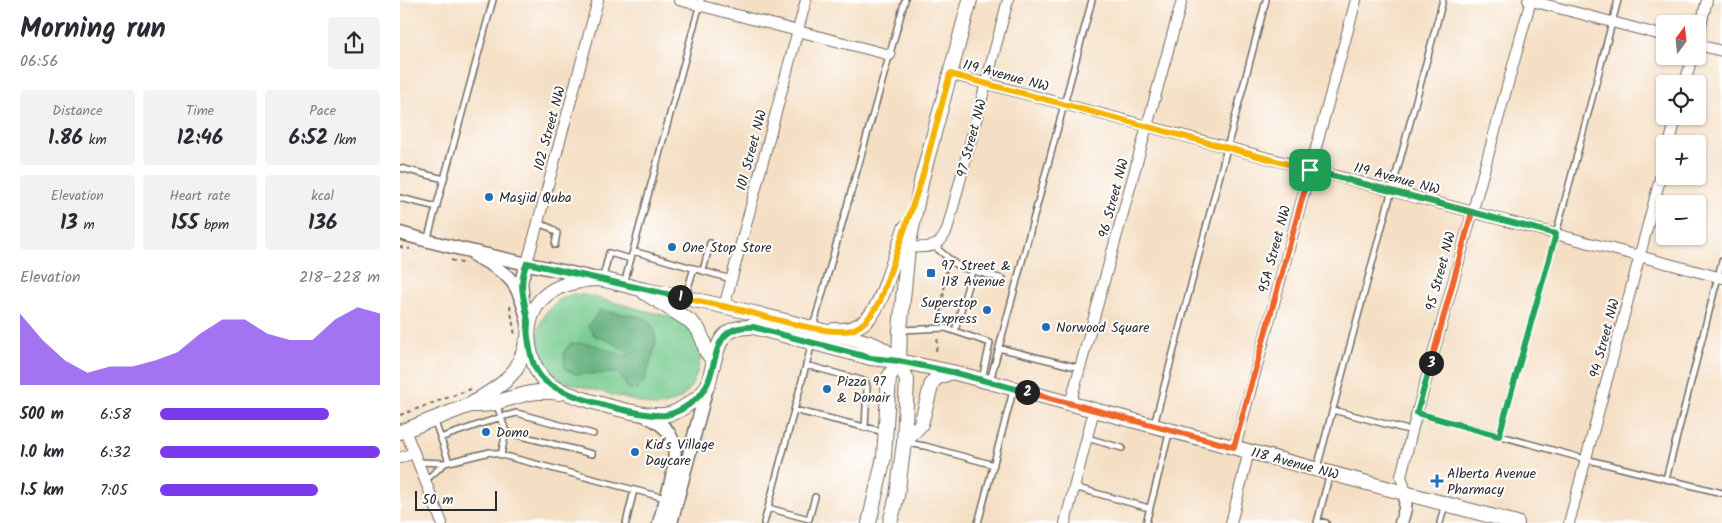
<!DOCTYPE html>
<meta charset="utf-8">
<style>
body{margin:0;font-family:Kalam,sans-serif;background:#f2f2f3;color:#2b2b33;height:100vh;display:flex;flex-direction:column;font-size:19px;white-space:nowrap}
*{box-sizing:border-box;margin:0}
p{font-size:16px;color:#7c7c81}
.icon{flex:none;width:28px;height:28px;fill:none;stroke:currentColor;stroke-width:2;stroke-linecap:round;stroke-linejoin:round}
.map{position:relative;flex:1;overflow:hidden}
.side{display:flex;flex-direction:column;background:#fff;width:400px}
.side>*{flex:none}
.needle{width:32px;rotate:15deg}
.buttons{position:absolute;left:1256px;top:15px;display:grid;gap:10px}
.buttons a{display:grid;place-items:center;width:50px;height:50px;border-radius:5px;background:#fff;box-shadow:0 1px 4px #0004;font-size:25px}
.scale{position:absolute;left:15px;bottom:12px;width:82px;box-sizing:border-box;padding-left:5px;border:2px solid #2b2b2b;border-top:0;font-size:14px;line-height:18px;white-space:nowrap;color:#2b2b2b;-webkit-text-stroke:4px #fff;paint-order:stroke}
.pin{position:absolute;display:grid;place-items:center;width:42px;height:42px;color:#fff;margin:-21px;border-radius:10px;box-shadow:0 2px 8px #0006}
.km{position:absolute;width:25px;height:25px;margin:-12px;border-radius:50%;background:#222;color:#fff;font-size:14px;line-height:25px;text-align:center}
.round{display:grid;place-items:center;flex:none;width:52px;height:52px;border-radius:5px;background:#f2f2f3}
.summary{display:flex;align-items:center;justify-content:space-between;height:85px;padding:0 20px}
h1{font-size:28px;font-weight:700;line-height:38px}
.stats{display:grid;grid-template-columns:repeat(3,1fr);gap:8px;height:85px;padding:5px 20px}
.stats div{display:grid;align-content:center;border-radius:5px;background:#f2f2f3;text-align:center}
.stats b{font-size:21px;font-weight:700}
.stats small{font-size:14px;font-weight:400}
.stats p{font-size:14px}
.chart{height:140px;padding:10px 20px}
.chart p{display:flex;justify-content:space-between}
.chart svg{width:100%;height:90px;margin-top:5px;fill:#7c3aed;opacity:.7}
ul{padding:0 20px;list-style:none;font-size:16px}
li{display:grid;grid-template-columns:80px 60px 1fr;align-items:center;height:38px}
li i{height:12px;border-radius:6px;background:#7c3aed}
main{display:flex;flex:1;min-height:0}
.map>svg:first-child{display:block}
</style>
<main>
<section class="side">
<div class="summary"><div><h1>Morning run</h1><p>06:56</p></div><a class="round"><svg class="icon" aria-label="share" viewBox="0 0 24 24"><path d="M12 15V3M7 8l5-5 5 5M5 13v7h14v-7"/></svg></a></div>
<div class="stats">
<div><p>Distance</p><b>1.86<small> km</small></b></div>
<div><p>Time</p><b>12:46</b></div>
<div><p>Pace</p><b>6:52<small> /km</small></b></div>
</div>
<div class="stats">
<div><p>Elevation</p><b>13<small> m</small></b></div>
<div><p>Heart rate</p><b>155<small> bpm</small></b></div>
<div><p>kcal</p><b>136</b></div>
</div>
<div class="chart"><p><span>Elevation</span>218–228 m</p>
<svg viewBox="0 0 160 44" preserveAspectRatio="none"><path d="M0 44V9L10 22L20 32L30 38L40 35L50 35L60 32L70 28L80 19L90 12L100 12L110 19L120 22L130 22L140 12L150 6L160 9V44z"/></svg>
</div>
<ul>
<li><b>500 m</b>6:58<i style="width:77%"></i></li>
<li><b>1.0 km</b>6:32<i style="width:100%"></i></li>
<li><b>1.5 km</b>7:05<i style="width:72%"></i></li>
</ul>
</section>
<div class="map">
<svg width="1322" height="523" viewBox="0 0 1322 523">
<rect width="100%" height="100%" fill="#fff"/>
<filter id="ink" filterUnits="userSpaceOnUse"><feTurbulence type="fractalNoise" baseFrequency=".02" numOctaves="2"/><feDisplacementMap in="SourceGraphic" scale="10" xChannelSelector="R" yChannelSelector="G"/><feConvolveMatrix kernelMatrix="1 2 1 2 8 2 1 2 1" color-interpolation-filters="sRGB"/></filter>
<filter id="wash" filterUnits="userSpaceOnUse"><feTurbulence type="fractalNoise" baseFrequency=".0096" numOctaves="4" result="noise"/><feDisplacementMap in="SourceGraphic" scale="20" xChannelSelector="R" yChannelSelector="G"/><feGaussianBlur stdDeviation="1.12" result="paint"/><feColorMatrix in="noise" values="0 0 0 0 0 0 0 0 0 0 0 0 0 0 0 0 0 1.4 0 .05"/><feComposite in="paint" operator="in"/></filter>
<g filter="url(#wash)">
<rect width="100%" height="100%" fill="#f5dfc4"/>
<path fill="#77cb8f" stroke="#517b5d" d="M174 294 189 296 274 318 291 327C294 335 300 345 301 353 301 358 299 364 298 369 291 394 279 405 253 406L162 381C128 356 130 306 174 294Z"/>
<path fill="#61af7a" stroke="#466d52" d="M200 310 246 318 255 331 256 344 244 383 237 390 228 389 219 373 176 374 165 369 164 352 170 344C194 340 208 352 230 357L223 349 207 340 195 336 188 326Z"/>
</g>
<g filter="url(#ink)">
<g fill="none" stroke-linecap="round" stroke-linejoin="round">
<defs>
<path id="service" d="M0 168 44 179
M0 198 37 207
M138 223 151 228 157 233 155 245
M27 241 93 0
M534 246 559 267 603 279
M233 251 331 279
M303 271 310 243
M203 277 209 253 231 259
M224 284 301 0
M285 297 294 268
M413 327 505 0
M502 330 545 328 590 343 582 379
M555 331 572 271
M599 348 680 368
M406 365 461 380 466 383 467 388 465 428
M590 381 692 0
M394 410 485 432
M933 410 1012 431
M1017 413 1185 459 1322 493
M34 419 49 462
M754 425 866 0
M106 432 192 454
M1099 436 1156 234 1218 0
M40 438 101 417 96 403
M687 438 722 448
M507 443 525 446 594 465
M101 455 106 432 101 417 117 413 193 434
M18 462 45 463 90 452 265 498
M917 468 1043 0
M1266 479 1322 261
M25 481 45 463
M674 487 749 508
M368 508 409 519 415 497
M918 521 926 523
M226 523 234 490
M364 523 412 343
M578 523 613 391
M746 523 770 430
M917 523 930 473
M1040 523 1045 504"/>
<path id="minor" d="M279 0 490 55
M1128 0 1265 36
M1298 37 1307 0
M1298 45 1322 51
M550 74 1322 278
M1285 84 1292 56
M1269 144 1277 116
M508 248C528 246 538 251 547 230L608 0
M127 263 198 0
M324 307 406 0
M670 404 782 0
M5 430 42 523
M835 447 956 0
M0 458 13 453
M1006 493 1001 476 1012 431 1131 0
M665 523 694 410
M831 523 849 451
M1169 523 1265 160"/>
<path id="tertiary" d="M0 233C63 252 128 263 192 278
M75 256C112 274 119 284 128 323
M122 295 121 281 127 263
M242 414C252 419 264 424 270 435 283 457 265 500 259 523
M271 523 307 387
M1001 523 1005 509 1006 493"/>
<path id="secondary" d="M245 293 290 321 298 329 303 340 306 351 314 362
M434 330C471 333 480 302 490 272 495 258 500 243 505 228
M499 361C492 357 485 349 477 346 464 340 438 335 423 331 366 315 308 302 250 291 233 288 215 281 198 279 186 279 168 283 157 288 130 301 123 330 132 358 135 366 138 375 145 381 160 395 234 415 256 415 267 416 278 412 287 405 294 401 302 395 307 387 309 383 310 377 311 373 318 346 319 325 353 327L471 358 499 361 552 372 1117 523
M70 405C77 405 84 405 90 404 116 398 132 388 159 393
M0 432 70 405 96 388 104 382 116 369 124 351 126 342
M504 443 521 424 532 383 536 378 552 372
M469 523 484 457 489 377 499 361
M490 523 497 496 504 443 507 380 499 361 500 330 508 248 522 178 570 0"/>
</defs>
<use href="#service" stroke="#726a61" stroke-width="8"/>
<use href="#minor" stroke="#726a61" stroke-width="12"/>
<use href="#tertiary" stroke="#726a61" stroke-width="15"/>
<use href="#secondary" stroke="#726a61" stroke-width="16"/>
<path stroke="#726a61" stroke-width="2" stroke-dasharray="4 4" stroke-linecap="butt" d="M0 247 10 249
M51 260 65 264
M110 306 115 336
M540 321 547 267
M536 351 538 336
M0 415 71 389"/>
<use href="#service" stroke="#fff" stroke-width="5"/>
<use href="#minor" stroke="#fff" stroke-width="10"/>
<use href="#tertiary" stroke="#fff" stroke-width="12"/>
<use href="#secondary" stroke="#fff" stroke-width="14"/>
</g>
</g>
<g fill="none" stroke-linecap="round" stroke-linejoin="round" filter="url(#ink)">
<defs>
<path id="split-1" d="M280 297C300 301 321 306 341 310 365 316 433 338 454 329 467 323 474 311 480 301L522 178 550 74 910 170"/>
<path id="split-2" d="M280 297 127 263C117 286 125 299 128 322 128 327 127 332 128 337 130 352 132 368 143 379 159 396 243 418 266 415 277 413 288 406 296 399 324 376 303 324 353 327L471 358 499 361 552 372 627 392"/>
<path id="split-3" d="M627 392 834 447 910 170 1072 212 1031 363"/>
<path id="split-4" d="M910 170 1156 234 1099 436 1017 413 1031 363"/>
</defs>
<use href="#split-1" stroke="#fff" stroke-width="10"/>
<use href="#split-2" stroke="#fff" stroke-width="10"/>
<use href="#split-3" stroke="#fff" stroke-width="10"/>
<use href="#split-4" stroke="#fff" stroke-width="10"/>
<use href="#split-1" stroke="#f5b400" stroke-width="6"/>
<use href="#split-2" stroke="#22a559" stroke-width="6"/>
<use href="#split-3" stroke="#f0652b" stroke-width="6"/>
<use href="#split-4" stroke="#22a559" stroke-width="6"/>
</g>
<g fill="#1f6fb2" stroke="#fff" stroke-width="2">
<circle cx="89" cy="197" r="5"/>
<circle cx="272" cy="247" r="5"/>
<rect x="526" y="268" width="10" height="10" rx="2.5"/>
<circle cx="587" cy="310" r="5"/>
<circle cx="646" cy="327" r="5"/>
<circle cx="427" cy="389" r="5"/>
<circle cx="86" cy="432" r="5"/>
<circle cx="235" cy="452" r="5"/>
<path d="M1034.5 473.5h5v5h5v5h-5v5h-5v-5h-5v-5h5z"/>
</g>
<g text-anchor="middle" stroke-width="4" stroke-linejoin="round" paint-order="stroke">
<g font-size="14" fill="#2b2b2b" stroke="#fff">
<text transform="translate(606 75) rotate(15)" y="5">119 Avenue NW</text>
<text transform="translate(149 128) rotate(-75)" y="5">102 Street NW</text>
<text transform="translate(571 138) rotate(-75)" y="5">97 Street NW</text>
<text transform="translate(351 150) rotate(-75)" y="5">101 Street NW</text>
<text transform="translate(997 178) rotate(15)" y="5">119 Avenue NW</text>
<text transform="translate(713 198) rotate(-75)" y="5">96 Street NW</text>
<text transform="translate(874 249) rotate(-75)" y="5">95A Street NW</text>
<text transform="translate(1040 271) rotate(-75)" y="5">95 Street NW</text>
<text transform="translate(1204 338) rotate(-75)" y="5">94 Street NW</text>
<text transform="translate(895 463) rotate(15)" y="5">118 Avenue NW</text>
</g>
<g font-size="14" fill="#2b2b2b" stroke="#fff" text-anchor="start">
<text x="99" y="202">Masjid Quba</text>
<text x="282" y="252">One Stop Store</text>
<text x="541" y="270">97 Street &amp;<tspan x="541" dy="16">118 Avenue</tspan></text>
<text x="577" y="307" text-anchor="end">Superstop<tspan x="577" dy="16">Express</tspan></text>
<text x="656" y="332">Norwood Square</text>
<text x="437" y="386">Pizza 97<tspan x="437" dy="16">&amp; Donair</tspan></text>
<text x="96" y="437">Domo</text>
<text x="245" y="449">Kid's Village<tspan x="245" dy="16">Daycare</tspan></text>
<text x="1047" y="478">Alberta Avenue<tspan x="1047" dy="16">Pharmacy</tspan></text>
</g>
</g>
</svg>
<div class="buttons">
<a><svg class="needle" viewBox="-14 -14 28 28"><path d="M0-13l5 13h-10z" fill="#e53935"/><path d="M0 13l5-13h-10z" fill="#7c7c81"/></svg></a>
<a><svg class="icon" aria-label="locate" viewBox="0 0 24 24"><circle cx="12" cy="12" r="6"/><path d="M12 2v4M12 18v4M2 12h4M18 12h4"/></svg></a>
<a>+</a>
<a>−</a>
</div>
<div class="scale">50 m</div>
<div class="pin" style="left:910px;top:170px;background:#1e9e55"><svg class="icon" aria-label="arrive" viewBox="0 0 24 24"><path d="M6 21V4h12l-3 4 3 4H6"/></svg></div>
<b class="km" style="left:280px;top:297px">1</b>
<b class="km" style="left:627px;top:392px">2</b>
<b class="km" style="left:1031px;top:363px">3</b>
</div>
</main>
